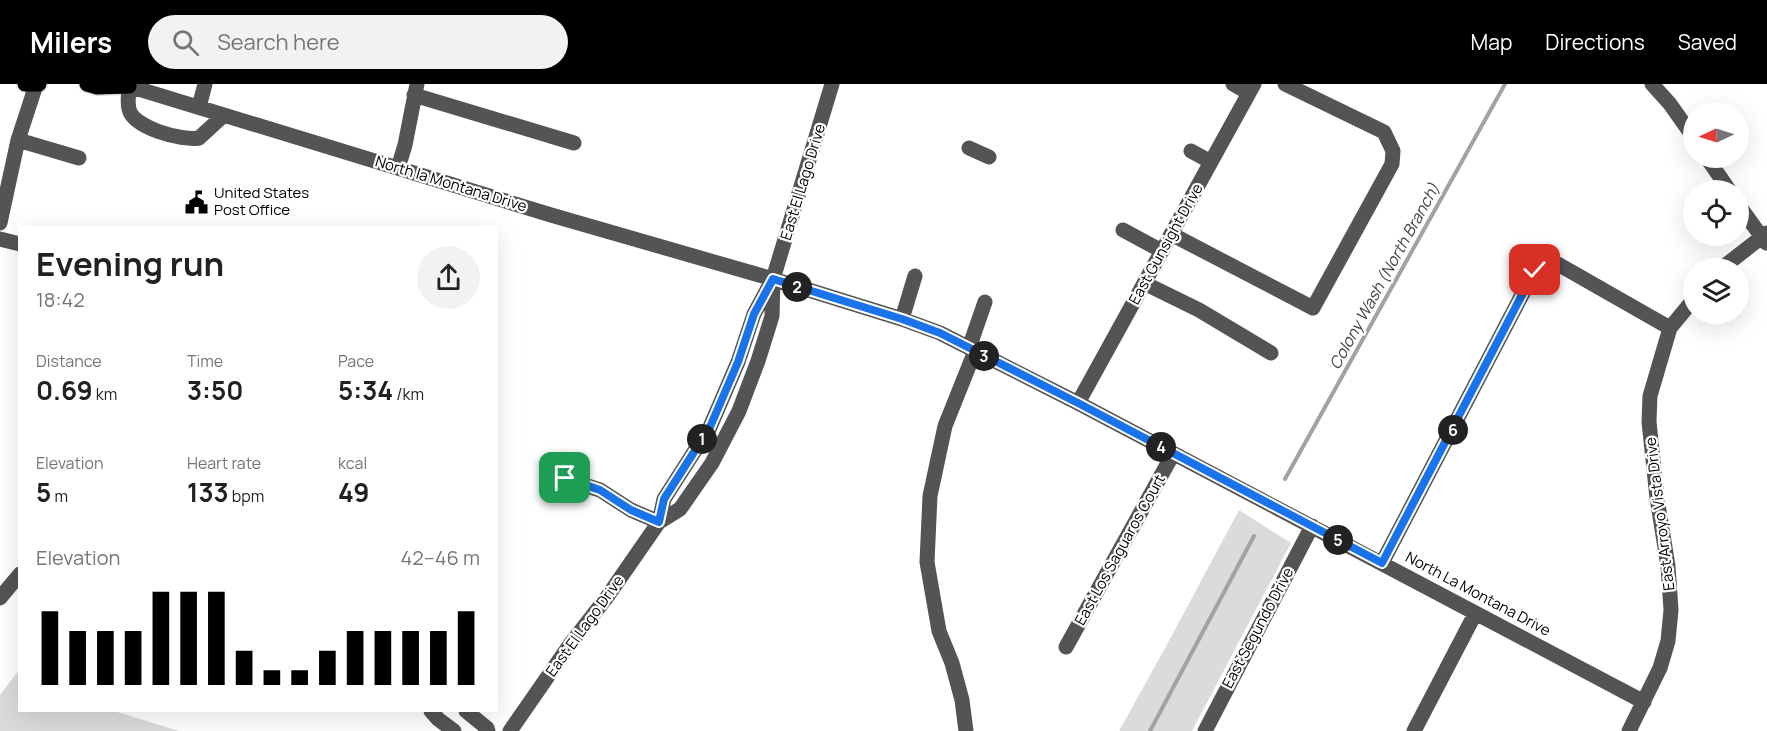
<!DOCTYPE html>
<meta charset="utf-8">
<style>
body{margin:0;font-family:Manrope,sans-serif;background:#f2f2f2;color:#202124;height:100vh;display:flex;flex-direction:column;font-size:22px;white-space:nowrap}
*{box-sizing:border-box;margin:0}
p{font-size:20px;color:#757577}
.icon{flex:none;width:33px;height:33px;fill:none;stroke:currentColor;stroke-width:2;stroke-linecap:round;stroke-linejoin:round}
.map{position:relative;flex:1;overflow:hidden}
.panel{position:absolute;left:18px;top:142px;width:480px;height:486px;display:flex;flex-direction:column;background:#fff;border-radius:0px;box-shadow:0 6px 24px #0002}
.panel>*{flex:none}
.needle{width:39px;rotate:266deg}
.controls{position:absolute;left:1683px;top:18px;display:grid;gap:12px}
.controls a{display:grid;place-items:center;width:66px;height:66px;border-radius:50%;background:#fff;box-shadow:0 6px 24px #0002;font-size:30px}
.pin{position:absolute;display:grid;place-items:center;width:51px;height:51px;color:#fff;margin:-26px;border-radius:12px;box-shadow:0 3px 9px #0006}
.km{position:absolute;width:30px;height:30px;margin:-15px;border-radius:50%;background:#222;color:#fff;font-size:16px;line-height:30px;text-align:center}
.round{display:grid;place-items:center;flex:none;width:63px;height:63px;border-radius:32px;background:#f2f2f2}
.overview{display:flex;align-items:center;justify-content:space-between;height:102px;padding:0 18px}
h1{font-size:33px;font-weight:700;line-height:45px}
.stats{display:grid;grid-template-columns:repeat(3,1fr);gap:9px;height:102px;padding:6px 18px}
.stats div{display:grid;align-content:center}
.stats b{font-size:26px;font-weight:700}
.stats small{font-size:16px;font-weight:400}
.stats p{font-size:16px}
.chart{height:168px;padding:12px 18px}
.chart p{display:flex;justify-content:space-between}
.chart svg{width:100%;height:108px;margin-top:6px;stroke:#000;stroke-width:6}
header{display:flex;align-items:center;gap:36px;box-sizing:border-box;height:84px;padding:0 30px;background:#000;color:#fff}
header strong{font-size:28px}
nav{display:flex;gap:33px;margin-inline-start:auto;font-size:21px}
.search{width:420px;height:54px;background:#f2f2f2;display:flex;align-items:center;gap:15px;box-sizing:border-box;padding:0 21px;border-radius:33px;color:#757577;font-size:22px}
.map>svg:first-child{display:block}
</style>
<header>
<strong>Milers</strong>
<div class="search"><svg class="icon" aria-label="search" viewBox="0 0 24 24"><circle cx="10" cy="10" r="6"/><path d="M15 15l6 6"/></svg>Search here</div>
<nav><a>Map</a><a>Directions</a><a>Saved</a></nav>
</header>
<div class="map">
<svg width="1767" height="647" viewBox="0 0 1767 647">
<rect width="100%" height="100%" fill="#fff"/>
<path fill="#dbdbdb" d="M1239 426 1291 459 1192 647H1119L1170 555Z
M19 586 20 627H114L179 647H0V611Z"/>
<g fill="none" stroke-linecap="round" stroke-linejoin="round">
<path stroke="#a2a2a2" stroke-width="4" d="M1285 395 1505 0
M1150 647 1254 452"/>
<defs>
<path id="major" d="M25 0H39
M87 0 97 3 129 2"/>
</defs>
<use href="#major" stroke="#dbdbdb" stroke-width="18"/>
<path stroke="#545454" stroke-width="15" d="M1233 0 1249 9
M1652 0 1670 20 1694 54
M414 11 574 59
M199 23 205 0
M224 31 199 54C182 57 133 44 129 25 127 18 129 9 129 2L551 131 773 195 902 235 940 249 1078 319 1644 618
M18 56 79 74
M969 64 989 73
M1191 67 1211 78
M1707 74 1729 106
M398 84 405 61 417 0
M1738 120 1766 159
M0 139 18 56 36 1
M1123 146 1162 167
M1171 150 1313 224 1392 80 1393 67 1384 48 1285 0
M0 155 20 160
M1722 184 1767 149
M1144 199 1199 226 1271 269
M902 235 915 192
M969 264 985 218
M1078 319 1254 0
M549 380 565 395 600 406 631 426 659 438
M659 438 664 415 710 343 738 278 754 230 773 195 832 0
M1382 479 1535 186 1543 176 1556 179 1670 244
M0 514 20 490
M1066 563 1173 370
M431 627 438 635 454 647
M466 627 487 644 488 647
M510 647 571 559 607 513 659 438 680 425 712 379 739 327 758 277 772 232 773 195
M966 647 962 616 952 579 939 547 927 478 930 412 945 342 975 267
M1205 647 1312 442
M1414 647 1475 530
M1629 647 1660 584 1668 557 1671 526 1668 482 1657 414 1649 338 1650 312 1670 244 1694 215"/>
<use href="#major" stroke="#000" stroke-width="15"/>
</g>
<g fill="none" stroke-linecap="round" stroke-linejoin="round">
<defs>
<path id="route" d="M565 394 600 406 631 426 659 438 664 415 710 343 738 278 754 230 773 195 902 235 940 249 1078 319 1382 479 1535 186"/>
</defs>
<use href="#route" stroke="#fff" stroke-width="12"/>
<use href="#route" stroke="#1a73e8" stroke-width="8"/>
</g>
<defs>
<symbol id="civic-bare" viewBox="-9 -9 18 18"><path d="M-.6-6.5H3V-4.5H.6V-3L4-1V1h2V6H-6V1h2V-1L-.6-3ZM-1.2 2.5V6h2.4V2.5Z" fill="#000" stroke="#fff" stroke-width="2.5" paint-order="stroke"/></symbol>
</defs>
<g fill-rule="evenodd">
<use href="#civic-bare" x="180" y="102" width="33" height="33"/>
</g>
<g text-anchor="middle" stroke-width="4.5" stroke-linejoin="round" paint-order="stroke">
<g font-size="15" fill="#000" stroke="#fff">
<text transform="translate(803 98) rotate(-73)" y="5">East El Lago Drive</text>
<text transform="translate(451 100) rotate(17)" y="5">North la Montana Drive</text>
<text transform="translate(1166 160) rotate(-61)" y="5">East Gunsight Drive</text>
<text transform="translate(1660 430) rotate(-97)" y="5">East Arroyo Vista Drive</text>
<text transform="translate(1120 466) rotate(-61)" y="5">East Los Saguaros Court</text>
<text transform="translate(1478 510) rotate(28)" y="5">North La Montana Drive</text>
<text transform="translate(585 542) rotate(-54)" y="5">East El Lago Drive</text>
<text transform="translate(1258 544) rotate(-62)" y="5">East Segundo Drive</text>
</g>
<g font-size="15" fill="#000" stroke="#fff" text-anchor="start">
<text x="214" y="114">United States<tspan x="214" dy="17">Post Office</tspan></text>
</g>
<g font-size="16" font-style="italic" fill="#434343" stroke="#fff">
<text transform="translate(1384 192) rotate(-61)" y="6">Colony Wash (North Branch)</text>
</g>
</g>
</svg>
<div class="controls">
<a><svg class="needle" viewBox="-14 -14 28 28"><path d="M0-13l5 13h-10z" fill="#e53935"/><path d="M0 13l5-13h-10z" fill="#757577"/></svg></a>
<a><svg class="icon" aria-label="locate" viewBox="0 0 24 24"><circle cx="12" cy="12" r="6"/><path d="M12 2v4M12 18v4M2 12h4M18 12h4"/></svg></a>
<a><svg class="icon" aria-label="layers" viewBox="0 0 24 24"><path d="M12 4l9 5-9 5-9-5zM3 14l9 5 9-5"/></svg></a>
</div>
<div class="pin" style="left:565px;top:394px;background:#1e9e55"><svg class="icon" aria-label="arrive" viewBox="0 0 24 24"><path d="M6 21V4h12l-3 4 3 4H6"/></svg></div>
<div class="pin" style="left:1535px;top:186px;background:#d93025"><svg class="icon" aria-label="check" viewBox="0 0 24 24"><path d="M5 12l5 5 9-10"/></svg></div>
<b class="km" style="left:702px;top:355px">1</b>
<b class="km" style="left:797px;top:203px">2</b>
<b class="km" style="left:984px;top:272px">3</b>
<b class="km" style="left:1161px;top:363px">4</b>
<b class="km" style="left:1338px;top:456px">5</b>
<b class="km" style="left:1453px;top:346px">6</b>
<section class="panel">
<div class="overview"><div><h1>Evening run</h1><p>18:42</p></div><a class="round"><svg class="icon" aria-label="share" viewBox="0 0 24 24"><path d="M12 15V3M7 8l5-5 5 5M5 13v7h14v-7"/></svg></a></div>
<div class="stats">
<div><p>Distance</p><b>0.69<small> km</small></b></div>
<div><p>Time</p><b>3:50</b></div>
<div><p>Pace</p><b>5:34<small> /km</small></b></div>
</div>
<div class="stats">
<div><p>Elevation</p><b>5<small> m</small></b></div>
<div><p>Heart rate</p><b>133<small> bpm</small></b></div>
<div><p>kcal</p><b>49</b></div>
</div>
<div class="chart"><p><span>Elevation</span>42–46 m</p>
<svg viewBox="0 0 160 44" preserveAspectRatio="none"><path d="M5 44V14M15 44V22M25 44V22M35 44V22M45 44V6M55 44V6M65 44V6M75 44V30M85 44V38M95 44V38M105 44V30M115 44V22M125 44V22M135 44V22M145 44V22M155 44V14"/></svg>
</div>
</section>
</div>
